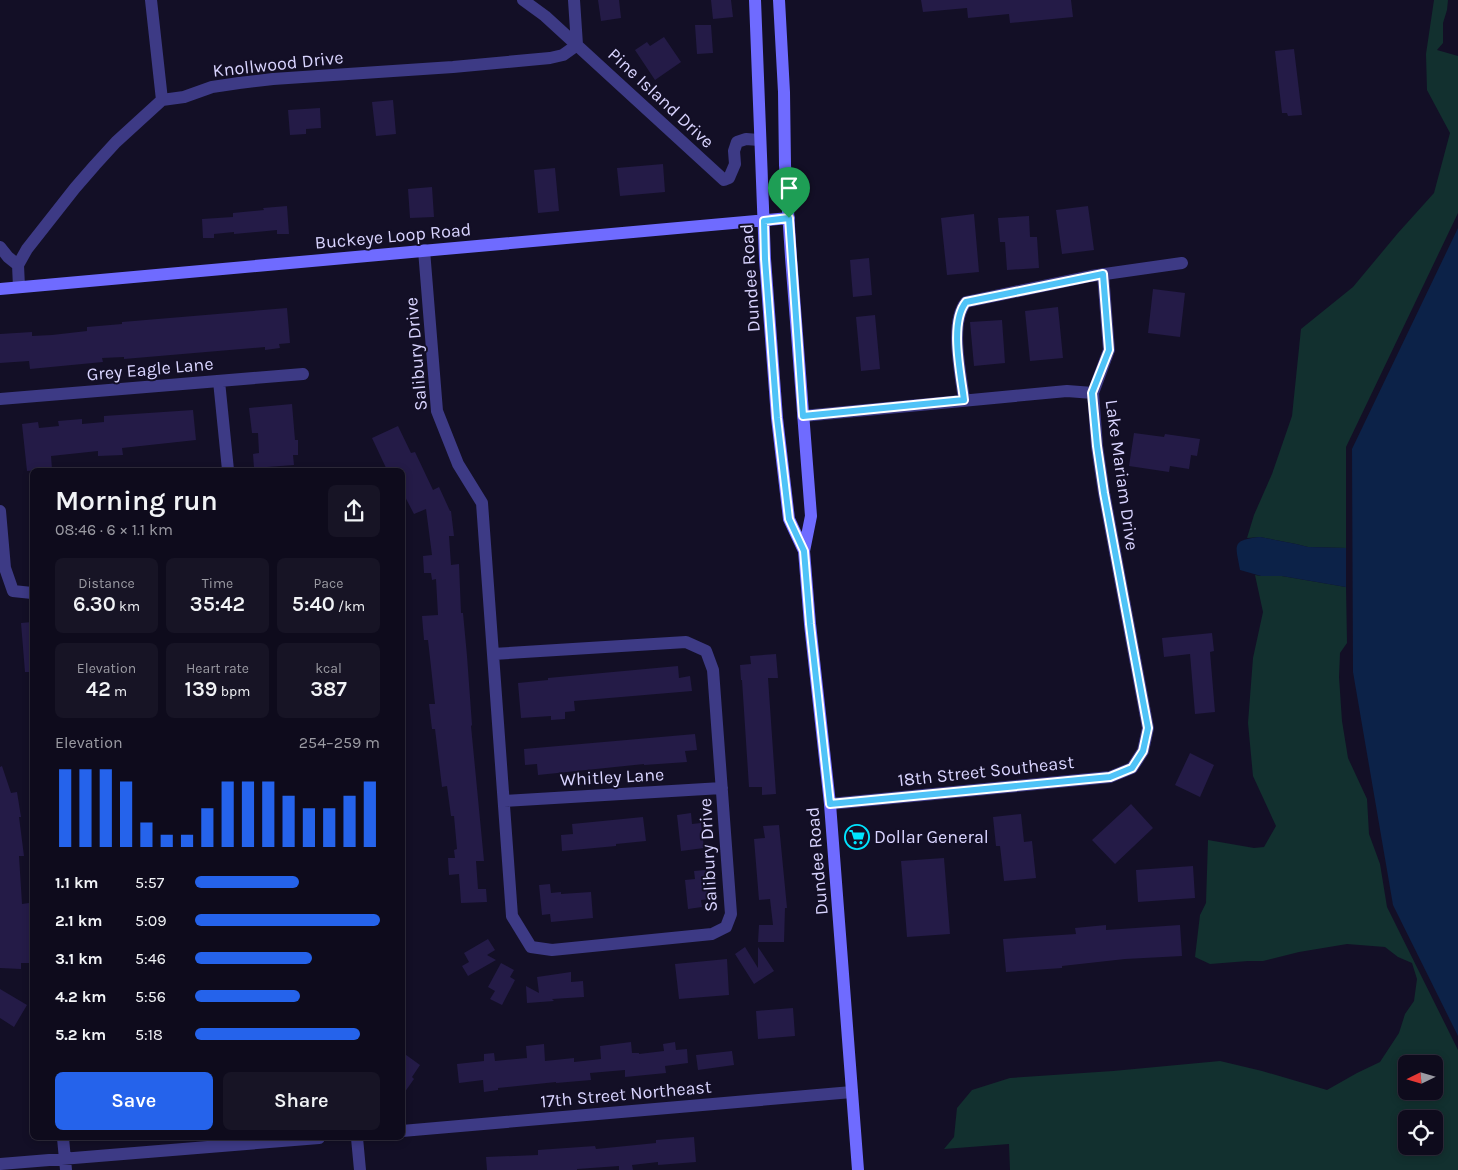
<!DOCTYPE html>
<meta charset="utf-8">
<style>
body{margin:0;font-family:Karla,sans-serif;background:#171425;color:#f1f3f6;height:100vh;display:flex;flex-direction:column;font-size:19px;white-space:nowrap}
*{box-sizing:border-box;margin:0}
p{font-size:16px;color:#9b9ba3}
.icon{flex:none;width:28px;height:28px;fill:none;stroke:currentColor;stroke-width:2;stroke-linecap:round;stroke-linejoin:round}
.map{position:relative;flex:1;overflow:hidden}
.details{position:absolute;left:30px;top:468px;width:375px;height:672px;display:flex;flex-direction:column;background:#0e0b1c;border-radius:8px;box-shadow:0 2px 8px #0003,0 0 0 1px #2e2b3b}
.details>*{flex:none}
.needle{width:32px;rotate:265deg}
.buttons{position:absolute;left:1398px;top:1055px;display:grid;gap:10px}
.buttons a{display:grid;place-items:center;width:45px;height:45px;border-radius:8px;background:#0e0b1c;box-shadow:0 2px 8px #0003,0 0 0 1px #2e2b3b;font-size:25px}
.pin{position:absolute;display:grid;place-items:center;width:42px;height:42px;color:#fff;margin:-51px -21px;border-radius:50% 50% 50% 0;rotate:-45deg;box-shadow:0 0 5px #0007}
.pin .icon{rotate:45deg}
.round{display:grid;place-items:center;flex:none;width:52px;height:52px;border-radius:8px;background:#171425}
.head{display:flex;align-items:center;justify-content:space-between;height:85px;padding:0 25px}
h1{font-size:28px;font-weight:600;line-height:38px}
.stats{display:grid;grid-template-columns:repeat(3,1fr);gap:8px;height:85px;padding:5px 25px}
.stats div{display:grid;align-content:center;border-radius:8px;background:#171425;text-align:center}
.stats b{font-size:21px;font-weight:600}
.stats small{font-size:14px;font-weight:400}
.stats p{font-size:14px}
.chart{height:140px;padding:10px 25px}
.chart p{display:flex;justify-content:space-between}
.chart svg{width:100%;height:90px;margin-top:5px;stroke:#2563eb;stroke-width:6}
.cta{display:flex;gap:10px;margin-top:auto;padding:10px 25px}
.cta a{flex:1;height:58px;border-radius:8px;background:#2563eb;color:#fff;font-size:20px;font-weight:600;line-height:58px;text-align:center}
.cta a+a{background:#171425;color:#f1f3f6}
ul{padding:0 25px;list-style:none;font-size:16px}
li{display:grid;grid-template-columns:80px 60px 1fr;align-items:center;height:38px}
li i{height:12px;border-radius:6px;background:#2563eb}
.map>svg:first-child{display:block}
</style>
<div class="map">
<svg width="1458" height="1170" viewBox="0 0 1458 1170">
<rect width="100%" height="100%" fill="#130f26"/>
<path fill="#12302f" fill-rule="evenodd" d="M1434 0H1448L1447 10 1443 23V43L1437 50 1458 56V213L1346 447V548L1308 547 1296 544 1260 537 1247 538 1254 515 1272 474 1292 416 1301 329 1353 287 1398 233 1434 193 1450 133 1427 90 1426 54Z
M1255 575 1261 576H1282L1346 587 1347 643 1340 653 1339 677 1342 721 1348 758 1367 799 1369 834 1380 864 1387 907 1458 1050V1170H1010L1009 1144 944 1149 954 1137 957 1108 972 1090 1010 1078 1113 1071 1220 1061 1262 1071 1327 1090 1357 1073 1380 1062 1399 1033 1405 1014 1414 1001 1417 979 1412 963 1398 957 1385 947 1347 944 1299 952 1263 961H1248L1210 964 1195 957 1200 915 1206 903 1208 840 1254 848 1264 847 1276 826 1253 776 1248 723 1253 658 1263 612ZM1406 1064H1434V1091H1406ZM1406 1119H1434V1146H1406Z"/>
<path fill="#0c2248" d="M1458 228V1036L1393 905 1353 672 1352 449Z
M1260 537 1296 544 1308 547 1346 548V587L1282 576H1261L1240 570C1236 546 1230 540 1260 537Z"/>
<path fill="#241b47" d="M598 0H619L621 18 601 21Z
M711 0H731L733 17 713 19Z
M921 0H1071L1073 17 1010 23 1009 14 968 18 967 8 923 12Z
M695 25H711L713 53 697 54Z
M664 37 681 62 655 80 635 50 647 42 650 46Z
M1294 49 1302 115 1288 116 1287 113H1282L1275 51Z
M393 100 396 134 376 136 372 102Z
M320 108 321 128 306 129V134L290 135 288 110Z
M663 164 665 192 620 196 617 168Z
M555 168 559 211 538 213 534 170Z
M432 187 434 217 410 218 408 189Z
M287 206 289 234H277V230L234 234V232L214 234V238H203L202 219 233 217V213L264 210 263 208Z
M1088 206 1094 250 1062 254 1056 210Z
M974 214 979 272 947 275 941 218Z
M1029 216 1030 237H1037L1039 268 1007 270 1005 242H1000L998 218Z
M869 258 872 295 853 297 850 260Z
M1153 289 1185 293 1180 337 1148 333Z
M1058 307 1063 358 1030 361 1025 311Z
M287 308 290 343 279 344 280 348 265 350V347L124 359V357L102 358 103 362 30 369 29 361 0 363V334L32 332V336L52 335 87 331V327L122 324V322Z
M875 315 880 369 861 371 856 317Z
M1002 320 1005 363 974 366 970 322Z
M292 404 295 440H298V455H293L294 465 254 468 253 454 259 453 258 433H252L249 408Z
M193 410 196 440 122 448 123 455 98 456V451L51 456 52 469 27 471 22 424 38 422 39 428 59 426 58 421 82 419V424L104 422V416Z
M398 426 411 453 415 452 433 490 439 487 450 511H451L454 536H449L451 565 459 564 461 613H463L467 656 472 725 471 726 484 861H476L478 889H486L487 902 461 903 459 874 449 875 448 858H455L454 850 457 849 454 816H451L447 786 442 787 435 729H432L429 704H435L431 667 428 640H424L422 616 438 615 436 579 432 580 431 573H424L423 556 432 555 426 509 414 514 402 491V470H387L372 438Z
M1134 433 1164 437 1165 434 1200 439 1197 456 1191 455 1189 469 1170 466 1169 472 1129 466Z
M32 622V672H25L21 623Z
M1212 633 1214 651 1210 652 1215 712 1195 714 1190 654 1164 657 1162 638Z
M776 654 778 678H768L776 794 762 795V787H749L742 680H741L740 665 751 664 750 656Z
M678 666 679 678 690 676 692 691 574 701 575 711 565 712V719L551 720V716L521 718 518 683 548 680V678Z
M695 734 697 750 685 751 687 762 644 765V764L538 775 537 764 525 765 524 749Z
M1190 753 1214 765 1200 797 1175 785Z
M2 766 11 793 17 792 21 817H19L24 856H19L22 904 29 903 31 929H29V963H21V969L0 968V767Z
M1131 804 1153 828 1115 864 1092 840Z
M691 813 692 824 701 823 704 848 681 851 677 815Z
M1021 814 1024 842 1032 841 1036 878 1004 881 1000 846H996L993 817Z
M643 817 646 841 616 844V846L562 851 561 835 573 834 572 824Z
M779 825 787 908H785L784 942H758L759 925H773L770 899 759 900 754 839 765 838 763 826Z
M944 858 950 934 907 937 901 861Z
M1193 866 1195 898 1138 902 1136 870Z
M706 870 709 899 701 900 702 907 688 909 685 880 695 879 694 871Z
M550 884 551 893 561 892V894L591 892 593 918 551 922 550 914 542 915 539 885Z
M1106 925V930L1180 925 1182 956 1125 959 1062 966V968L1006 972 1003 939 1076 934 1075 928Z
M488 939 495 950 487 955 496 960 468 976 462 966 469 962 464 953Z
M745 947 758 968V947L774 971 754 984 735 954Z
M727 959 729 995 679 999 675 964Z
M501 963 514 970 510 977 515 980 502 1005 490 999 495 991 488 987Z
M571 972V982L583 981 584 997 552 999 554 1001 527 1003 526 986 539 993 537 977Z
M0 989 27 1005 14 1027 0 1018Z
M793 1008 795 1036 758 1039 756 1011Z
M631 1042 632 1053H639V1054L664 1051 663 1044 675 1042 676 1050 687 1049 688 1063 665 1066 666 1073 625 1077V1070L590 1073 591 1080 556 1083V1082L498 1088V1090L484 1092 483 1080 459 1083 457 1064 484 1061V1054L494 1053 495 1061 527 1058 526 1046 544 1044 545 1061 574 1058V1062L601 1059 600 1046Z
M732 1051 734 1065 698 1070 696 1055Z
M402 1052 420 1065 412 1077 414 1079 402 1096Z
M694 1137 696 1162 658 1165V1162L632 1165 633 1170H619V1166L577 1169V1170H487L486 1157 538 1155V1150L595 1146 596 1149 656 1143V1140Z"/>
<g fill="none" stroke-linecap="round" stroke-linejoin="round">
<path stroke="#3d3a85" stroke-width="12" d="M151 0 162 100
M523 0 545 16 724 180 729 178 735 164 734 151 737 142 746 139 759 140
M0 247 8 257 18 265
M424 250 437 411 458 464 482 503 512 916 531 947 552 950 712 934 726 927 731 914 713 670 706 651 686 642 493 654
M19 287 18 265 27 249 75 188 95 165 116 142 162 100 184 97 212 87 239 83 273 79 453 67 550 58 563 55 577 45 574 0
M219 381 228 470
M0 399 303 374
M964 400C961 374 949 323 966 302L1091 276 1182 263
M803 416 1067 391 1093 393
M0 511 5 568 13 591 32 593
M504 801 722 788
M830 804 1110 777 1132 768 1143 751 1148 728 1104 493 1097 446 1093 393 1109 350 1103 274
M402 1131 852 1092
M63 1138 66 1170
M357 1138 360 1170
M0 1164 319 1138"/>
<path stroke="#6f6bff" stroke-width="12" d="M755 0 765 259 777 418 789 519 804 551
M779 0 784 92 785 165 791 257 811 516 804 551 810 624 830 804 858 1170
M0 289 789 218"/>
</g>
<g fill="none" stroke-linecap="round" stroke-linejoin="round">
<defs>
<path id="route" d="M789 218 803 416 964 400C961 375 949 323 966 302L1103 274 1109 350 1092 393 1097 446 1104 493 1148 728 1143 751 1132 768 1110 777 830 804 810 624 804 551 789 519 783 468 777 418 765 259 764 221Z"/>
</defs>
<use href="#route" stroke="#fff" stroke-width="10"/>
<use href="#route" stroke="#4fc3f7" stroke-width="6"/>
</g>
<defs>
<symbol id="supermarket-ring" viewBox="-11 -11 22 22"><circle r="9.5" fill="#130f26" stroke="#00e5ff" stroke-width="1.5"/><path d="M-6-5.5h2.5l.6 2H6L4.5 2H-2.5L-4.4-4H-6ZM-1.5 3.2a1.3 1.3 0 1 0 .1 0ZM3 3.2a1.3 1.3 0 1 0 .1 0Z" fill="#00e5ff"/></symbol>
</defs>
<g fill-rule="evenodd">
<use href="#supermarket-ring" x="843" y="823" width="28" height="28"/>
</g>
<g text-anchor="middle" stroke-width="4" stroke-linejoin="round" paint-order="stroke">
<g font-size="18" fill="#d9d4ff" stroke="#130f26">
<text transform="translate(278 64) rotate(-6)" y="6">Knollwood Drive</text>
<text transform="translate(661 98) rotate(43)" y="6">Pine Island Drive</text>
<text transform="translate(393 236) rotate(-5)" y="6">Buckeye Loop Road</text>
<text transform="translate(750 278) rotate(-94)" y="6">Dundee Road</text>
<text transform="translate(416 354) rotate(-95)" y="6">Salibury Drive</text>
<text transform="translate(150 369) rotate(-5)" y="6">Grey Eagle Lane</text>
<text transform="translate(1122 475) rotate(82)" y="6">Lake Mariam Drive</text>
<text transform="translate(986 771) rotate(-6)" y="6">18th Street Southeast</text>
<text transform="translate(612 777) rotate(-3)" y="6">Whitley Lane</text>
<text transform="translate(708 855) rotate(-93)" y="6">Salibury Drive</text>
<text transform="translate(817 861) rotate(-95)" y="6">Dundee Road</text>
<text transform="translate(626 1094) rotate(-5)" y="6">17th Street Northeast</text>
</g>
<g font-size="18" fill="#d9d4ff" stroke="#130f26" text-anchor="start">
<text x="874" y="843">Dollar General</text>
</g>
</g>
</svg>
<div class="buttons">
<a><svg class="needle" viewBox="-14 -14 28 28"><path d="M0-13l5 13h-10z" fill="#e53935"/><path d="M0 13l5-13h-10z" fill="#9b9ba3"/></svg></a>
<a><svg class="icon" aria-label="locate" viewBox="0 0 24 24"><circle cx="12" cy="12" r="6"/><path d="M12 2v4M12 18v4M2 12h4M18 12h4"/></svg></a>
</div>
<div class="pin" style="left:789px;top:218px;background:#1e9e55"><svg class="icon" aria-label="arrive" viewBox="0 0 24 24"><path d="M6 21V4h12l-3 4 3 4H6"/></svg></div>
<section class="details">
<div class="head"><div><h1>Morning run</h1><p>08:46 · 6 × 1.1 km</p></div><a class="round"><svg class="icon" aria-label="share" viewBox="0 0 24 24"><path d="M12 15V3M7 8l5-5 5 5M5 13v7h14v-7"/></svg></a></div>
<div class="stats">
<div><p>Distance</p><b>6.30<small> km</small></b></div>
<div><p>Time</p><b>35:42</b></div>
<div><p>Pace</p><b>5:40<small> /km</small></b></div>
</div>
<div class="stats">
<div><p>Elevation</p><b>42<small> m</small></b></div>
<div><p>Heart rate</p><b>139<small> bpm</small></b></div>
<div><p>kcal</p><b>387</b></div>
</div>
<div class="chart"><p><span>Elevation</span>254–259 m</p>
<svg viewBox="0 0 160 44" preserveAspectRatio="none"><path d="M5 44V6M15 44V6M25 44V6M35 44V12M45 44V32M55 44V38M65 44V38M75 44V25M85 44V12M95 44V12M105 44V12M115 44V19M125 44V25M135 44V25M145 44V19M155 44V12"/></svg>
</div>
<ul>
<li><b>1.1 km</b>5:57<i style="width:56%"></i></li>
<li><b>2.1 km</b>5:09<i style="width:100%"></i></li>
<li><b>3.1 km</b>5:46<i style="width:63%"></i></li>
<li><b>4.2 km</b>5:56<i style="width:57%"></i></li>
<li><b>5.2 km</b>5:18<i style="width:89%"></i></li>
</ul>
<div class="cta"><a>Save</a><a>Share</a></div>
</section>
</div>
